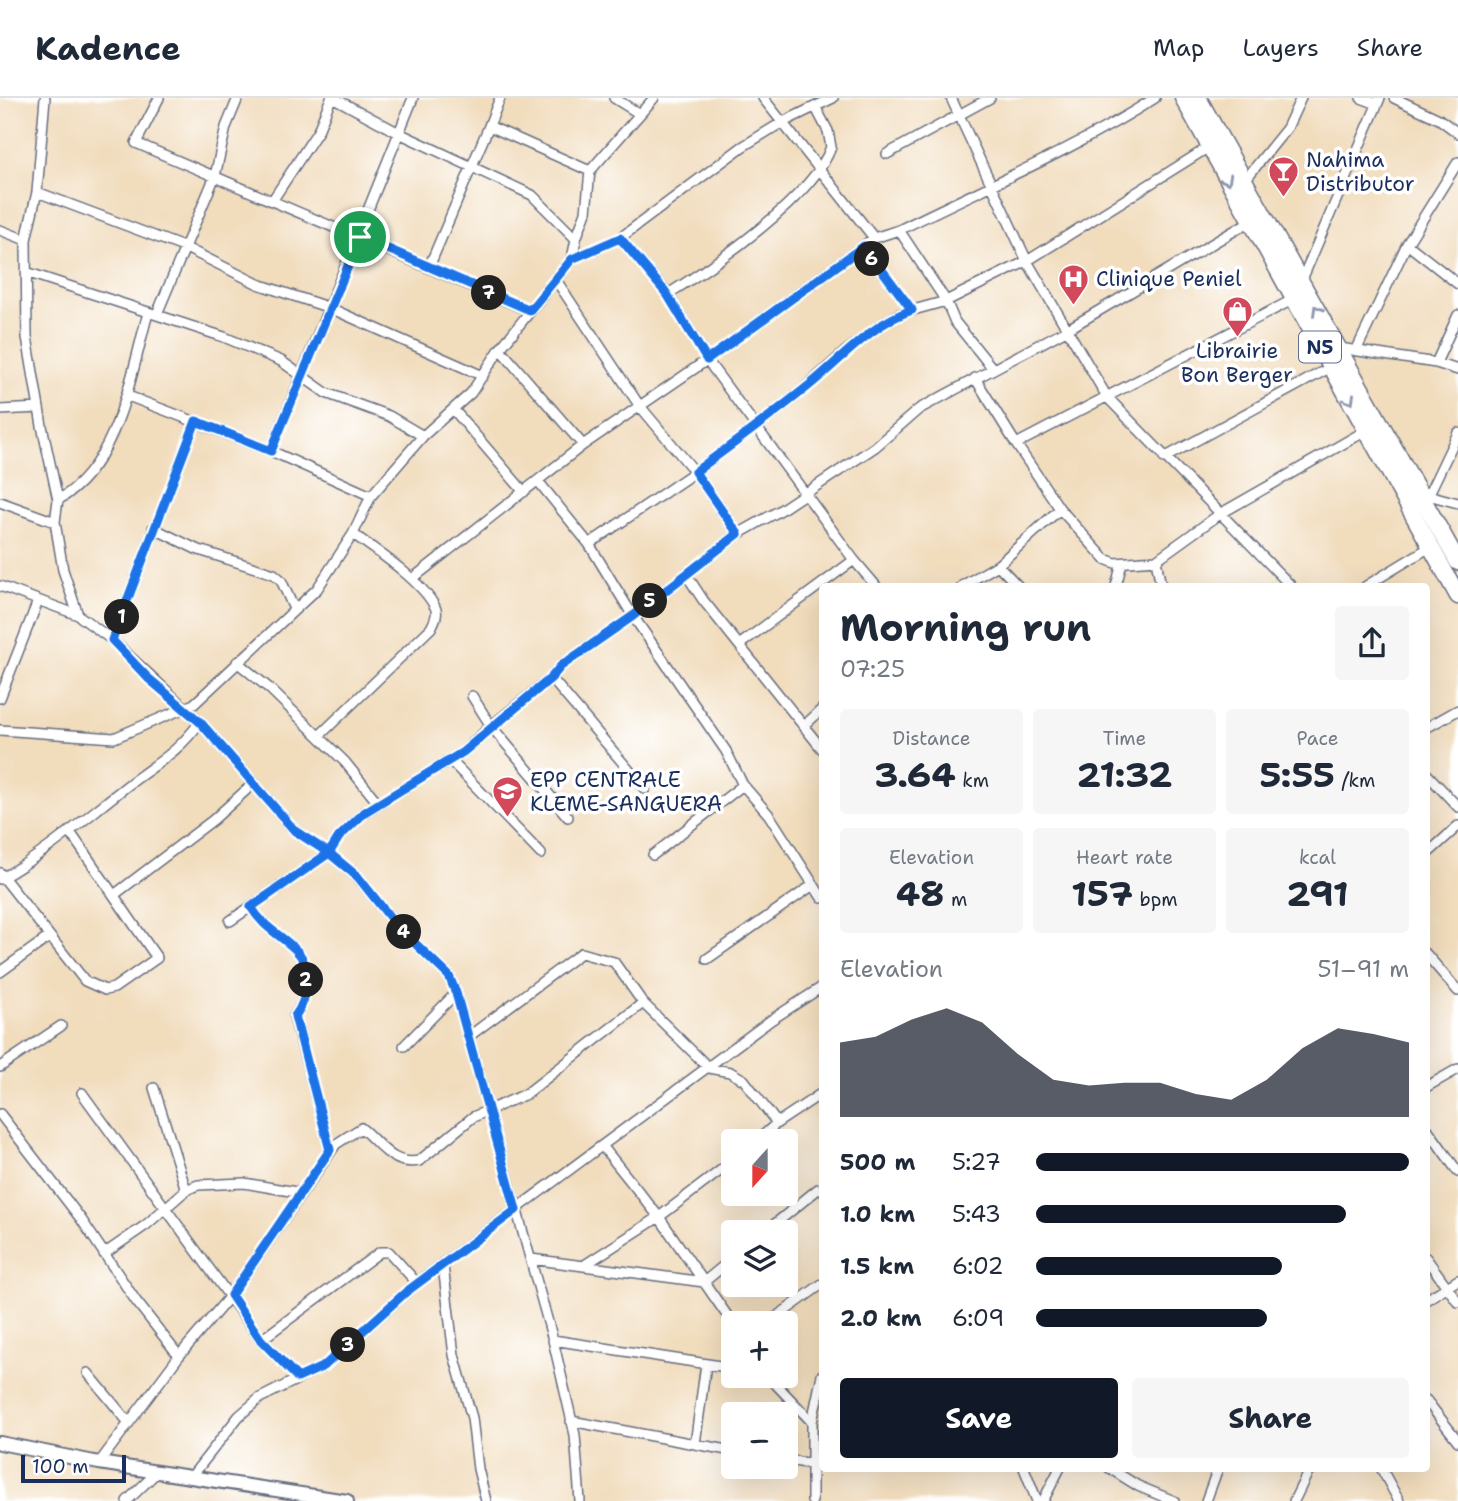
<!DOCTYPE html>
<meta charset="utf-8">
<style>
body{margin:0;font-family:"Shantell Sans",sans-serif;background:#f6f6f7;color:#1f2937;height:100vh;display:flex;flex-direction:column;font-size:26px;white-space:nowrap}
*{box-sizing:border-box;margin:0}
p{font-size:23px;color:#747a83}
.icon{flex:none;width:38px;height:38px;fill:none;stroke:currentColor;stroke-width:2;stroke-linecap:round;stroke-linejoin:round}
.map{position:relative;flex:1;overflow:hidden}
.details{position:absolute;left:819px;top:485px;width:611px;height:889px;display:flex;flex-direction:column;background:#fff;border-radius:7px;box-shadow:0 7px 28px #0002}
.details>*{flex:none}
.needle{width:46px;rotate:201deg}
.controls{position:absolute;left:721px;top:1031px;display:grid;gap:14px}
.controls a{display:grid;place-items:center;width:77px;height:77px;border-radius:7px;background:#fff;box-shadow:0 7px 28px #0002;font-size:35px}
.scale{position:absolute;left:21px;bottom:18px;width:105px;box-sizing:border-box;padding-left:7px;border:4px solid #1b2f5e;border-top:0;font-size:19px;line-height:24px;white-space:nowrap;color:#1b2f5e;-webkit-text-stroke:5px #fff;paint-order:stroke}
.pin{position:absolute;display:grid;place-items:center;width:60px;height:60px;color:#fff;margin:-30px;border:4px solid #fff;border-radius:50%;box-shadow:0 2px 7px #0007}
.km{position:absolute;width:35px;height:35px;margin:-18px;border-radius:50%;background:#222;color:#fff;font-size:19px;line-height:35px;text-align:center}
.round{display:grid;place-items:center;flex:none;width:74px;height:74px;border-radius:7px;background:#f6f6f7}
.head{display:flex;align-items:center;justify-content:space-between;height:119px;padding:0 21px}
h1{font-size:38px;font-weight:700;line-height:52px}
.metrics{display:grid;grid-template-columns:repeat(3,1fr);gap:10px;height:119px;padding:7px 21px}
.metrics div{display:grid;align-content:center;border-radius:7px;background:#f6f6f7;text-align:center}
.metrics b{font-size:35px;font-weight:700}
.metrics small{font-size:19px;font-weight:400}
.metrics p{font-size:19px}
.chart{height:196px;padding:14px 21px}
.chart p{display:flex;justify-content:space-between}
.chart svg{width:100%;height:126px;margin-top:7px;fill:#111827;opacity:.7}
.button{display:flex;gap:14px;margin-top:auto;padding:14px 21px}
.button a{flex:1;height:80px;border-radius:7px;background:#111827;color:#fff;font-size:28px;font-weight:700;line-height:80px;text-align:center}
.button a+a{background:#f6f6f7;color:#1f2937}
ul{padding:0 21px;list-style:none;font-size:23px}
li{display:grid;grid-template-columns:112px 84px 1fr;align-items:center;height:52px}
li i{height:18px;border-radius:9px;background:#111827}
header{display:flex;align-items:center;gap:42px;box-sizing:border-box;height:98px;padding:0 35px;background:#fff;border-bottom:2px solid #e0e1e3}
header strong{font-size:33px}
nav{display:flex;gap:38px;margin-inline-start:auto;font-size:24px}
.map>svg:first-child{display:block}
</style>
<header>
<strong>Kadence</strong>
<nav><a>Map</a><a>Layers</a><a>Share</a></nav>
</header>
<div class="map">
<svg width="1458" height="1403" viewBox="0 0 1458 1403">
<rect width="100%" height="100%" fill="#fff"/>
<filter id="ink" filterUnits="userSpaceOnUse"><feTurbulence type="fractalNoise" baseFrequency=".0143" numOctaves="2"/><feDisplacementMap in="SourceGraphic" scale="14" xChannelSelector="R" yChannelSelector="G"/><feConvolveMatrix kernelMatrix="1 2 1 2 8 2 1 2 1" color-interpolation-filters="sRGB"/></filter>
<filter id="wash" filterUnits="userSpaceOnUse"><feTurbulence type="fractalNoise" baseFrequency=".00686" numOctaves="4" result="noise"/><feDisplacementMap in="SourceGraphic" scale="28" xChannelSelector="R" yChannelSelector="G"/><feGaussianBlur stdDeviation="1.57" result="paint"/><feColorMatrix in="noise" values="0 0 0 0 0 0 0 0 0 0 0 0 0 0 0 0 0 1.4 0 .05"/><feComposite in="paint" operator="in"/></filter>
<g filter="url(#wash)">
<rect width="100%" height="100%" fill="#f1dcbc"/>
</g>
<g filter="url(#ink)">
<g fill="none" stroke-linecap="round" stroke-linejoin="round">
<defs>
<path id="street" d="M45 0 37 94 26 142 27 239 42 328 58 402 55 424 63 472 78 517 112 542 200 624 295 733 329 755 358 780 396 827 449 878 456 895 553 1242 575 1337 580 1403
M159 0 136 45 530 213
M334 0 399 35 532 97 576 141 572 161
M614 0 638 15
M763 0 874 140
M951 0 1027 163 1107 299 1291 488
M1361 0 1377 6
M1394 0 1439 21 1458 35
M489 28 500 0
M887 56 990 0
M1245 82 1287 30 1301 0
M37 94 186 150 258 186 330 210 483 278
M272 103 318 33 331 0
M0 132 26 142
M899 132 946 203 955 224 993 271
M620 140 668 196 707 262 874 140 899 132C985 89 1074 52 1155 0
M576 141 586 114 590 73
M1407 146 1458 186
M864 148 912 212
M429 169 489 28 590 73 654 0
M29 175 224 239 281 263 326 295 389 318 423 338
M556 182 639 307 695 374 738 436
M1301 184 1380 0
M668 196C713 168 814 99 831 49L828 33 816 10
M157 216 215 78 226 29 238 0
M1339 250 1436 265 1458 272
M500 251 583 347
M1356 253 1407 146 1458 64
M1436 265 1458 217
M975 280 1016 346 1294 201
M128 298 271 353 371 398
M0 312 39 310
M454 312 524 394
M271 353 413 0
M1164 360 1331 269
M538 383 589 446 633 518 726 653 743 687 769 717 822 800
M1428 397 1458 405
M58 402C118 368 131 276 148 215
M0 404 55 424
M1425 404 1458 335
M1060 411 1105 461 1115 465 1156 462
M153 430 196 451 274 476 281 482 294 511
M589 446 695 374 794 300 846 253 881 227 899 216 946 203 1027 163 1209 49
M854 462 876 488
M998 467 1018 488
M686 476 703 502 822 651
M412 481 583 347 707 262 854 462 739 547
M0 488 78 517
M962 488 998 467 1060 411 1016 346
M1116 488 1122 465
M1161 488 1156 462 1220 416 1367 332
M1366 488 1430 449
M112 542 196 323
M237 564 270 591 345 664 378 705
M551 580 645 691
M0 600 38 503
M805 627 822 611
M1426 630 1458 612
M0 632 114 640 194 606 317 491 353 436 371 398 423 338 471 295 500 251 572 161 620 140 742 49 781 25 833 0
M319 638 431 530C434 524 439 516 435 509 422 483 377 453 353 436
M450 662 541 756
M1426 675 1458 709
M568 719 491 628 551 580 561 568 633 518 738 436 779 413 875 349 919 311 1068 231 1249 124
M653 757 743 687
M1426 757 1458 728
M0 775 85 883 105 892 114 890 157 860 70 734
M0 781C45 756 83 722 123 691 153 667 176 657 200 624
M114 797 213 722 254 685
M251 809C264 830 278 835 295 851 313 868 308 901 294 918L330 1052
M230 823 329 755 339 739 365 714 463 654 491 628 472 598
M1426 856 1458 893
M707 861 813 787
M0 874 49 839
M468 939 581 855 614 864 643 905 709 970 730 974 744 982 777 1025 822 995
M404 948 456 895
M0 969 61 928
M1426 989 1458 971
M154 990 186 1092
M82 995 261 1242 298 1280
M0 1016 81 1121 136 1203 179 1258
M1426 1029 1458 1074
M757 1043 777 1025
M603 1049 659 1119 733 1226
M765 1134 818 1091
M104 1156 146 1127 186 1092 198 1087 244 1085 302 1095
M1426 1160 1458 1204
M531 1161 704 1184 733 1160
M443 1168 454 1257 472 1320 478 1371 486 1403
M583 1168 659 1119 733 1063
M1426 1202 1458 1182
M768 1225 822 1186
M261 1242 380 1154H389L417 1185
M553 1242 733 1270
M88 1275 129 1325
M768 1278 812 1324
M1426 1302 1458 1343
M571 1323 733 1353
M695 1346 706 1266
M786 1362 814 1366
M99 1365 179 1258 231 1197 336 1046 361 1030C380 1045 391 1068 419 1063L473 1019 526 996 643 905
M1024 1370 1037 1403
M1109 1370 1138 1388 1174 1403
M1381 1370 1399 1403
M192 1378 239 1318 260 1300 324 1268 417 1185 771 922 822 889
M127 1403 156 1375
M812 1403V1324L822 1277
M1043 1403 1060 1370
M1206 1403 1218 1370
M1294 1403 1310 1370"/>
<path id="secondary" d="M0 1345 99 1365 347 1403"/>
<path id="highway" d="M1183 0 1458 498
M1198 0 1458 464"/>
</defs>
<use href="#street" stroke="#666c7f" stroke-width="12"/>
<use href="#secondary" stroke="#666c7f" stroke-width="16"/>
<use href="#highway" stroke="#666c7f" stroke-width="19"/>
<use href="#street" stroke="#fff" stroke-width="9"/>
<use href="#secondary" stroke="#fff" stroke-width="12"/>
<use href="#highway" stroke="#fff" stroke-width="16"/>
</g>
<defs><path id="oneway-chevron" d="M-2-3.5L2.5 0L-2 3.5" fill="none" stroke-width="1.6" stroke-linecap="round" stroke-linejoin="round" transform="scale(1.75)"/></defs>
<g stroke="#8d97ae">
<use href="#oneway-chevron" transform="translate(1227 82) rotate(62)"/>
<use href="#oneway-chevron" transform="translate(1317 212) rotate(-120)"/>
<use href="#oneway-chevron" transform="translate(1350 302) rotate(60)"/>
</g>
</g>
<g fill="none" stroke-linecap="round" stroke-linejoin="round" filter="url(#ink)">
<defs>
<path id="route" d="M360 139 271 353 196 323 112 542 148 580 200 624 295 733 329 755 251 809C264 830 278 835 295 851 313 868 308 901 295 918L330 1052 231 1197 261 1242 298 1280 324 1268 406 1194 516 1112 456 895 449 878 396 827 358 779 329 755 339 739 365 714 463 654 551 580 561 568 633 518 738 436 695 374C734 345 774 316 812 285 844 259 871 226 912 212L864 148 707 262 667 196 620 140 572 161 530 212 360 139"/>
</defs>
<use href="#route" stroke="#fff" stroke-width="14"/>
<use href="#route" stroke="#1a73e8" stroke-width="9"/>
</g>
<defs>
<symbol id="bar-pin" viewBox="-11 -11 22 30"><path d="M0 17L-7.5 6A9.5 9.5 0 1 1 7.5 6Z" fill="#d1495b" stroke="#fff"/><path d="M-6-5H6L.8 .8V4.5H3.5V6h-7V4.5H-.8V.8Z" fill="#fff"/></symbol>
<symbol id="hospital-pin" viewBox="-11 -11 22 30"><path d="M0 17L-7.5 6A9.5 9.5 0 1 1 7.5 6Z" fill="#d1495b" stroke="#fff"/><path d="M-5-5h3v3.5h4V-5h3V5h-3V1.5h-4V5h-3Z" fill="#fff"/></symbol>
<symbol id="shop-pin" viewBox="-11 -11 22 30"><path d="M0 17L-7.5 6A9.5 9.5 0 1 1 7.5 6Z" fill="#d1495b" stroke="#fff"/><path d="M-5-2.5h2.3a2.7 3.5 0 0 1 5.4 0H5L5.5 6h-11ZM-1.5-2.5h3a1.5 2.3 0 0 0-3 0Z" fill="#fff"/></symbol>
<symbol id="school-pin" viewBox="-11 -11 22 30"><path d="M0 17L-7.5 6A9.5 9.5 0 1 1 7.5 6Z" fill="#d1495b" stroke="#fff"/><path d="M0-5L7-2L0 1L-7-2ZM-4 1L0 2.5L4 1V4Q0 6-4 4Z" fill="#fff"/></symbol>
</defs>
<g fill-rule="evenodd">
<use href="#bar-pin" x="1266" y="56" width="35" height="47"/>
<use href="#hospital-pin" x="1056" y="164" width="35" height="47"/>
<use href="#shop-pin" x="1220" y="196" width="35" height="47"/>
<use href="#school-pin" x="490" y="676" width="35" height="47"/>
</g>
<g text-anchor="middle" stroke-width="7" stroke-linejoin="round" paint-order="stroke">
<rect fill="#fff" stroke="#5f6d8e" stroke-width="2" x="1299" y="233.5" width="42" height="31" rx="5"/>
<g font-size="19" font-weight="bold" fill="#1b2f5e">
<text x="1320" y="256">N5</text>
</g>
<g font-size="21" fill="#1b2f5e" stroke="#fff" text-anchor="start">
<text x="1306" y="69">Nahima<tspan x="1306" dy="24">Distributor</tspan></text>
<text x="1096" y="188">Clinique Peniel</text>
<text x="1237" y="260" text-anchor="middle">Librairie<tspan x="1237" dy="24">Bon Berger</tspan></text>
<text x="530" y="689">EPP CENTRALE<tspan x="530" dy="24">KLEME-SANGUERA</tspan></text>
</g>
</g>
</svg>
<div class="controls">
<a><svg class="needle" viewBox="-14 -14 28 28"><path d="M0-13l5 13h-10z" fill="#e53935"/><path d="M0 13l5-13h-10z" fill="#747a83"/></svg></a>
<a><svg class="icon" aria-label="layers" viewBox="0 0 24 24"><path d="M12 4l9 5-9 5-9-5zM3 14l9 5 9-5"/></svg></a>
<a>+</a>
<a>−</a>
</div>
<div class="scale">100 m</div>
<div class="pin" style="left:360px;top:139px;background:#1e9e55"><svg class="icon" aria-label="arrive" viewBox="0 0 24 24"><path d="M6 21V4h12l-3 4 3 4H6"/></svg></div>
<b class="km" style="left:122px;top:519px">1</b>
<b class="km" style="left:306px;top:882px">2</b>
<b class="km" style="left:348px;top:1247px">3</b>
<b class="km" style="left:404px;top:834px">4</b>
<b class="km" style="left:650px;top:503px">5</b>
<b class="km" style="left:872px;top:161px">6</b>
<b class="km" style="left:489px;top:195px">7</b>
<section class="details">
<div class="head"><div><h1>Morning run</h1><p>07:25</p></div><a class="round"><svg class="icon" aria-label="share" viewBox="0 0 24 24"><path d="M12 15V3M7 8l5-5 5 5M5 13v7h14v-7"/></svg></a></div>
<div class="metrics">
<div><p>Distance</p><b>3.64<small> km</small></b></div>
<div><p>Time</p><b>21:32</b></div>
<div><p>Pace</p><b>5:55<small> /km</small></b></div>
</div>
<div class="metrics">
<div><p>Elevation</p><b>48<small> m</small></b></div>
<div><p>Heart rate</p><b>157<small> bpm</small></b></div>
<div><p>kcal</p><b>291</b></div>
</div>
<div class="chart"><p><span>Elevation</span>51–91 m</p>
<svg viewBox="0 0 160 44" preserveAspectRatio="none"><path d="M0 44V18L10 16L20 10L30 6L40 11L50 22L60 31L70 33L80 32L90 32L100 36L110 38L120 31L130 20L140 13L150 15L160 18V44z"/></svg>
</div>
<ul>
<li><b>500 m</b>5:27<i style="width:100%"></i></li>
<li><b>1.0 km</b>5:43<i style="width:83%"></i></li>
<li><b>1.5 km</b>6:02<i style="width:66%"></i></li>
<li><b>2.0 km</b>6:09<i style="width:62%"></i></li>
</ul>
<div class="button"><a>Save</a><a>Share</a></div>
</section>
</div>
